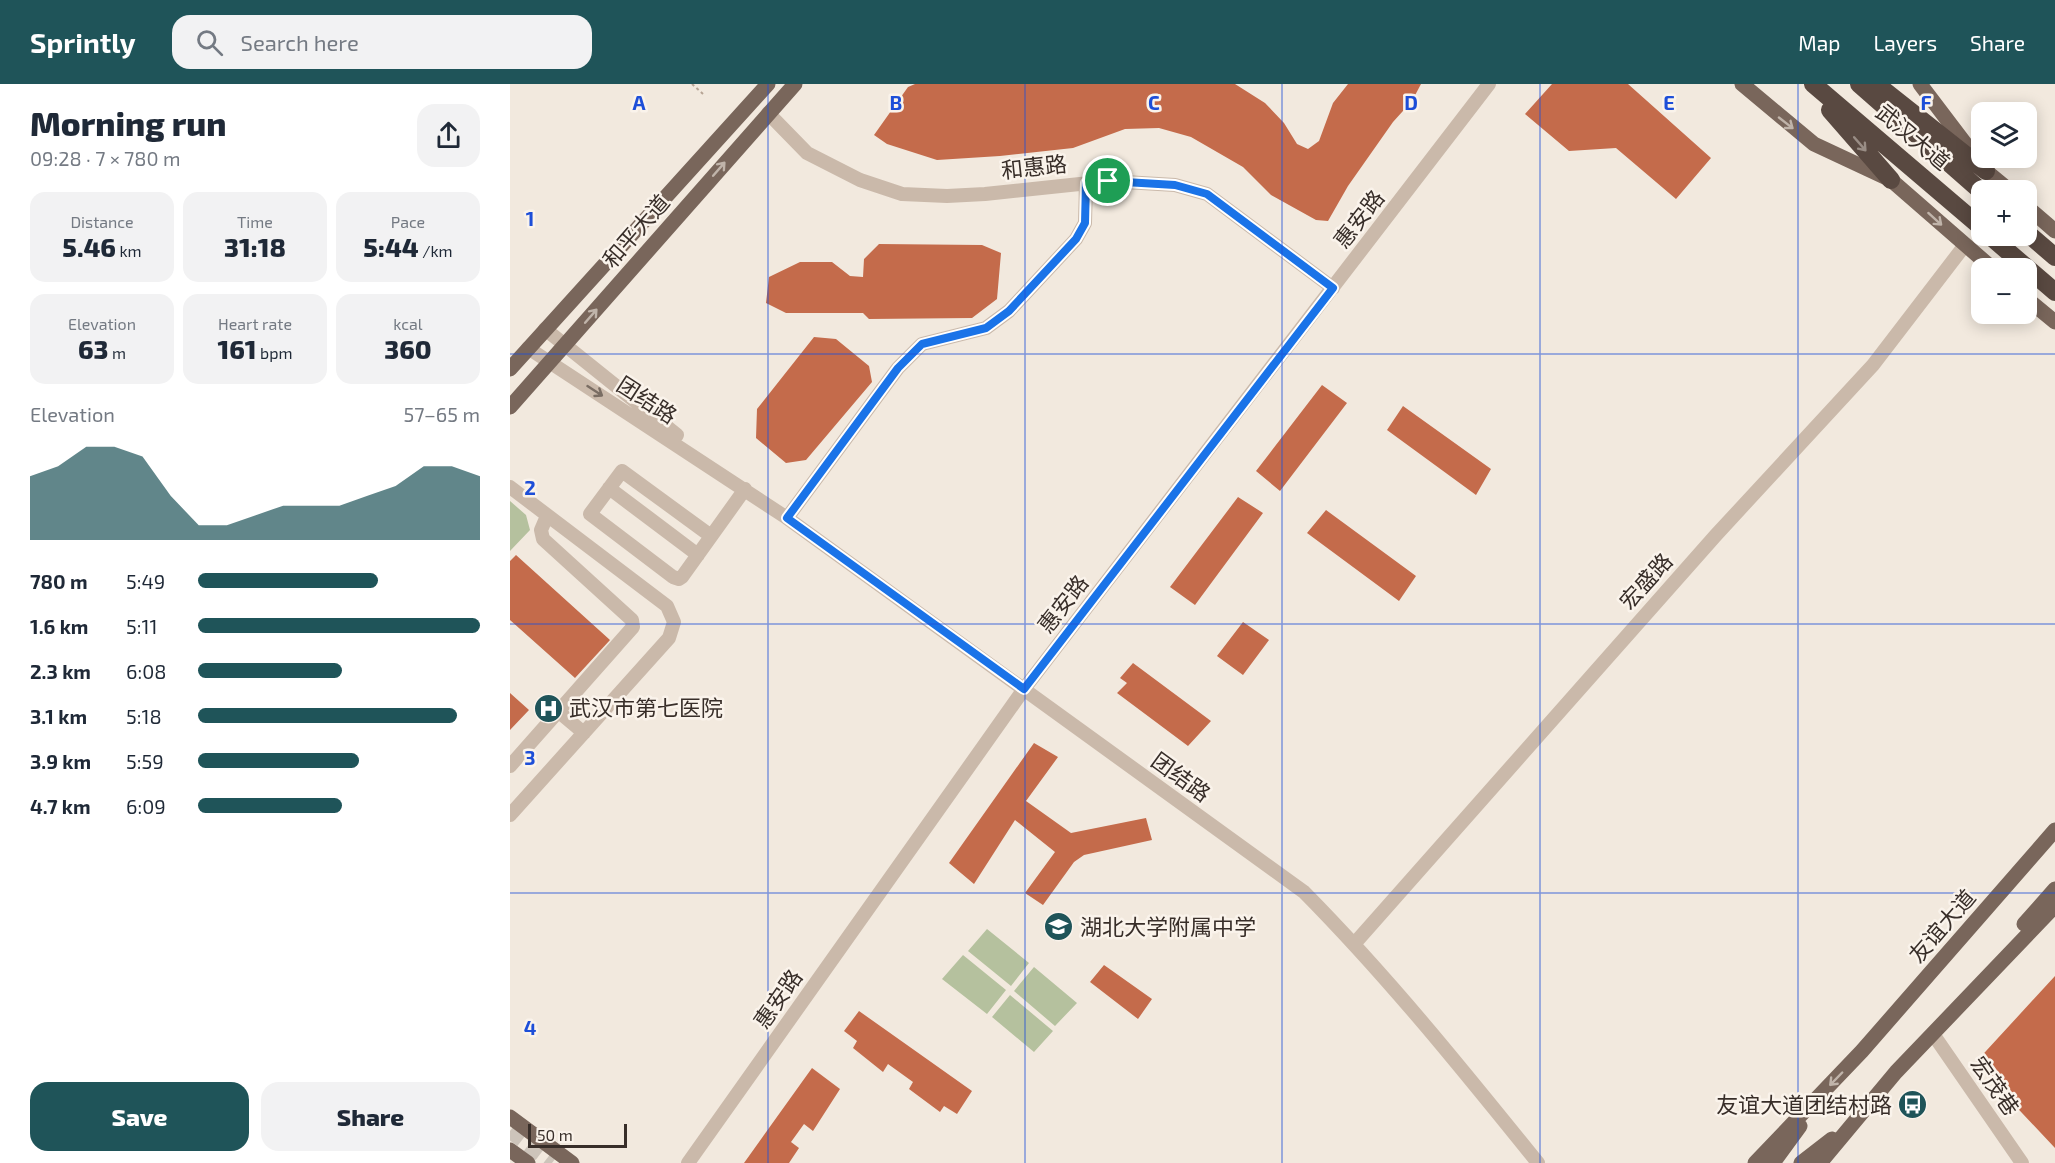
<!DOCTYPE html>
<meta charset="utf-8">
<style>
body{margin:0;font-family:"Exo 2","Noto Sans SC",sans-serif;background:#f2f2f3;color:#1f2937;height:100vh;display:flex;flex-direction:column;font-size:22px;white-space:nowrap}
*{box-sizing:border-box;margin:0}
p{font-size:20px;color:#747a83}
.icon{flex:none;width:33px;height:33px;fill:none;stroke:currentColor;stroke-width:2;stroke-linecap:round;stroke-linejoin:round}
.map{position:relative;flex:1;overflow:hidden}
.panel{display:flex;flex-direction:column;background:#fff;width:510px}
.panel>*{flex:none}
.tools{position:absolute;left:1461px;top:18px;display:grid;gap:12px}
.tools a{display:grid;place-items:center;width:66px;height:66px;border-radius:12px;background:#fff;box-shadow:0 3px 15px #0003;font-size:30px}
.scale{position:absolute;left:18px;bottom:15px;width:99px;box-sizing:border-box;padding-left:6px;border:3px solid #382e29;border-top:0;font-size:16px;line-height:21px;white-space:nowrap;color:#382e29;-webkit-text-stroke:4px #faf3eb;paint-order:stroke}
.pin{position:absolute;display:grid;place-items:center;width:51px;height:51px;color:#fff;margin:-26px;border:3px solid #fff;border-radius:50%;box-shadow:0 2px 6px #0007}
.round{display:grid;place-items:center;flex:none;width:63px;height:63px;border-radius:18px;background:#f2f2f3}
.summary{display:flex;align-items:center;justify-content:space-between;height:102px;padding:0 30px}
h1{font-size:33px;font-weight:800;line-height:45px}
.stats{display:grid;grid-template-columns:repeat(3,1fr);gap:9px;height:102px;padding:6px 30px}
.stats div{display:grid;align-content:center;border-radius:15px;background:#f2f2f3;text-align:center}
.stats b{font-size:26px;font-weight:800}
.stats small{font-size:16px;font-weight:400}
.stats p{font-size:16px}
.chart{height:168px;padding:12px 30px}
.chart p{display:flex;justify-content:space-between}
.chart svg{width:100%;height:108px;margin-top:6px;fill:#1f5459;opacity:.7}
.cta{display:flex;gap:12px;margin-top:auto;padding:12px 30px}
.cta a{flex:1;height:69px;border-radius:18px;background:#1f5459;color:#fff;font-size:24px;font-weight:800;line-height:69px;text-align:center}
.cta a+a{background:#f2f2f3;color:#1f2937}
ul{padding:0 30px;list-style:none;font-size:20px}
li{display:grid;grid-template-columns:96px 72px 1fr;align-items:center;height:45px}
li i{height:15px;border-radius:8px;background:#1f5459}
header{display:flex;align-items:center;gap:36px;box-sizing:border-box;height:84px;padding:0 30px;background:#1f5459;color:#fff}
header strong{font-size:28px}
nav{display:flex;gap:33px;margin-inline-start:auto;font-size:21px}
.search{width:420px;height:54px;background:#f2f2f3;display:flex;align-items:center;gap:15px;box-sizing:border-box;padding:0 21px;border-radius:18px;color:#747a83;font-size:22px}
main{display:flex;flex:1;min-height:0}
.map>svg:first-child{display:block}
</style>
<header>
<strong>Sprintly</strong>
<div class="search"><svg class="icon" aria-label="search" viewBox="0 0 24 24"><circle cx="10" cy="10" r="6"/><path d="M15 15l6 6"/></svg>Search here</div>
<nav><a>Map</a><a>Layers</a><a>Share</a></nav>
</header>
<main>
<section class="panel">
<div class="summary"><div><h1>Morning run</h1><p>09:28 · 7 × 780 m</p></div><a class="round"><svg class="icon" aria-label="share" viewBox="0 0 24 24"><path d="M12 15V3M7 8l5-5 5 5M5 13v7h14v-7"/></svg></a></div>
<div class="stats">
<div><p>Distance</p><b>5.46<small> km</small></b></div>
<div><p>Time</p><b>31:18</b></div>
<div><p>Pace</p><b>5:44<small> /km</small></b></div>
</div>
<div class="stats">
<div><p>Elevation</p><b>63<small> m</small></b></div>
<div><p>Heart rate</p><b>161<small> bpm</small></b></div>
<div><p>kcal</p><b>360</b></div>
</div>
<div class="chart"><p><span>Elevation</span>57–65 m</p>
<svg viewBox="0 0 160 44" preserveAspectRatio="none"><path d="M0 44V18L10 14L20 6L30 6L40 10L50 26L60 38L70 38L80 34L90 30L100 30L110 30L120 26L130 22L140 14L150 14L160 18V44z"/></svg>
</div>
<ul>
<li><b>780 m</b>5:49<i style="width:64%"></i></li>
<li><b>1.6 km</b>5:11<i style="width:100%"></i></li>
<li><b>2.3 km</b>6:08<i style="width:51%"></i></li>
<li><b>3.1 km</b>5:18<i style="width:92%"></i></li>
<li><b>3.9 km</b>5:59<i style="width:57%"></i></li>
<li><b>4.7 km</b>6:09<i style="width:51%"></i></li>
</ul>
<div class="cta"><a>Save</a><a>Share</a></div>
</section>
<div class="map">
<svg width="1545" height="1079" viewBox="0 0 1545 1079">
<rect width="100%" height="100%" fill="#f2e9de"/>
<path fill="#b5c19e" d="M0 417 16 431 20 446 0 467Z
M477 845 519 879 501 902 458 867Z
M453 871 496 906 477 930 432 895Z
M524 883 567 919 545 942 504 907Z
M500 911 543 947 524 968 482 933Z"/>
<path fill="#c46b4b" d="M405 0H725L755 19 774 39 787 60 798 65 809 57 823 19 838 0H911L902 17 883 38 838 102 818 137 806 136 761 111 733 83 681 53 649 44 615 45 563 64 490 72 427 76 377 60 364 51 398 3Z
M1042 0H1118L1201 74 1166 115 1106 64 1059 67 1015 30Z
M369 160 472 161 491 169 487 215 462 234 359 235 353 229H276L256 219 259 193 290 178H322L340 192 353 193 354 175Z
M304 253 326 255 359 282 362 298 296 376 276 379 246 354 247 325Z
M812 301 837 319 770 407 746 387Z
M893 322 981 385 966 411 877 346Z
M728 413 753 429 685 521 660 503Z
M816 426 906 492 889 517 797 449Z
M6 471 100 556 65 594 0 536V477Z
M733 538 759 556 733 591 707 572Z
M623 579 701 637 678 662 607 609 617 599 610 594Z
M0 609 19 626 0 646Z
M524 659 548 673 516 717 561 749 636 734 642 756 574 771 564 778 533 821 515 809 545 768 505 736 464 800 439 779Z
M594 881 642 915 628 935 580 898Z
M1545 892V1064L1465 979Z
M349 927 462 1007 447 1030 434 1022 430 1028 399 1005 403 998 378 980 373 988 343 964 347 957 334 947Z
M302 984 330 1005 303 1047 294 1040 281 1058 289 1064 279 1079H234Z"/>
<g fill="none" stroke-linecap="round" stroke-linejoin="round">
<path stroke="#cdc4ba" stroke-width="15" stroke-dasharray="15 8" stroke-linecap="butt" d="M0 1047 42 1079"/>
<path stroke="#b6a494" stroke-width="2" stroke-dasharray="3 3" stroke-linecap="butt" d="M182 0 193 10"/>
<path stroke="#cab9aa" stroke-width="14" d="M258 29 297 69 350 96 392 110 437 112 475 110 598 97 665 101 697 110 823 204
M35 245 167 351
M18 264 277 434 794 808C878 893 953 986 1028 1079
M0 403 157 522 164 538 159 554 0 731
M99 404 188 471
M277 434 388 284 412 260 476 244 499 227 566 155 575 139 576 99
M201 452 112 387 80 430 163 493 169 495 172 493 235 405
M49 628 74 649
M0 682 123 543 122 536 33 455 31 446 37 432
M845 859 1206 451 1363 281 1455 161
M1423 950 1512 1079
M178 1079 514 605 979 0"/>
<path stroke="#79665b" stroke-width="15" d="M1232 0 1304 60 1381 96 1482 184
M1410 0 1476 87 1499 106
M1516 122 1545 147
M1516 214 1545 238
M0 285 258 0
M0 323 285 0
M1514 840 1545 805
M0 1033 62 1079
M0 1066 18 1079
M1245 1079 1352 967 1545 746
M1263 1079 1290 1042
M1291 1079 1322 1055
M1310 1079 1386 988 1545 822"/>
<path stroke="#594941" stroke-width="18" d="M1303 0 1472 144
M1349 0 1472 108
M1366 0 1476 87
M1320 26 1381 96
M1516 148 1545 173
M1480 152 1545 208"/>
</g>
<defs><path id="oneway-shaft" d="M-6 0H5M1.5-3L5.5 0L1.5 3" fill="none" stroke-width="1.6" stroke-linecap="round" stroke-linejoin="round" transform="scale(1.5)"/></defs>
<g stroke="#c0b4aa">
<use href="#oneway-shaft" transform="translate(1276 39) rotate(38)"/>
<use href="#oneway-shaft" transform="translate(209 85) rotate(-49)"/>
<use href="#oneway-shaft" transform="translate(1425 135) rotate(42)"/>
<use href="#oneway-shaft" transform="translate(81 232) rotate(-49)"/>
<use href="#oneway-shaft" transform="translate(1326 995) rotate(134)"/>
</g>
<use stroke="#998d85" href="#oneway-shaft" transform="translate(1350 60) rotate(49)"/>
<use stroke="#7a6d63" href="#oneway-shaft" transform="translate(85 307) rotate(33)"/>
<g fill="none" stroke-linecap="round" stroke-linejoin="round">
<defs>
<path id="route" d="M598 97 665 101 697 110 823 204 514 605 277 434 388 284 412 260 476 244 499 227 566 155 575 139 576 99Z"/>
</defs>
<use href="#route" stroke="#fff" stroke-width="12"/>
<use href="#route" stroke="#1a73e8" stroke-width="8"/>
</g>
<path fill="none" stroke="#1d4ed8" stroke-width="1.5" stroke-opacity="0.55" d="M258 0V1079M515 0V1079M772 0V1079M1030 0V1079M1288 0V1079M0 270H1545M0 540H1545M0 809H1545"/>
<defs>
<symbol id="hospital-disc" viewBox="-11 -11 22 22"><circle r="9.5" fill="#1f5459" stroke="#faf3eb"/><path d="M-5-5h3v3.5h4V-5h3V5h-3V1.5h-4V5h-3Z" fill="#fff"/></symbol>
<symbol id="school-disc" viewBox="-11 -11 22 22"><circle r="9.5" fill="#1f5459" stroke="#faf3eb"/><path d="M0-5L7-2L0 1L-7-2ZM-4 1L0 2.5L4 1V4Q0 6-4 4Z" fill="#fff"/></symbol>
<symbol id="bus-disc" viewBox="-11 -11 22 22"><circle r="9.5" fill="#1f5459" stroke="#faf3eb"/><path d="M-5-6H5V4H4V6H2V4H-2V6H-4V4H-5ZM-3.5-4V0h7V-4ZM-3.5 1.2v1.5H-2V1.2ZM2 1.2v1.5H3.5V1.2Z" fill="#fff"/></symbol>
</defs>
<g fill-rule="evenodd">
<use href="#hospital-disc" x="22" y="608" width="33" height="33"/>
<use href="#school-disc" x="532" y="826" width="33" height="33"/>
<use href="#bus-disc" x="1386" y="1004" width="33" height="33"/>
</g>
<g text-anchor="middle" stroke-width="5" stroke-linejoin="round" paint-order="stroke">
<g font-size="22" fill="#382e29" stroke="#faf3eb">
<text transform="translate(1403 53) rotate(40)" y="8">武汉大道</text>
<text transform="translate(524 83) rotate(-6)" y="8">和惠路</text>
<text transform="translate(849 135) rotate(-52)" y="8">惠安路</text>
<text transform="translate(126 147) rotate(-49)" y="8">和平大道</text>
<text transform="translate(137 316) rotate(33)" y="8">团结路</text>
<text transform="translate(1136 497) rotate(-48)" y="8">宏盛路</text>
<text transform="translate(553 520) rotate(-52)" y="8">惠安路</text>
<text transform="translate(671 693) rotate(36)" y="8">团结路</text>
<text transform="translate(1432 842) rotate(-49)" y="8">友谊大道</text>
<text transform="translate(268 915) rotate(-55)" y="8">惠安路</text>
<text transform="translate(1485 1002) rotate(55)" y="8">宏茂巷</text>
</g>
<g font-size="22" fill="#382e29" stroke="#faf3eb" text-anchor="start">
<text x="59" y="632">武汉市第七医院</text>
<text x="570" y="851">湖北大学附属中学</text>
<text x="1382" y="1029" text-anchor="end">友谊大道团结村路</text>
</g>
</g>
<g font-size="20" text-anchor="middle" font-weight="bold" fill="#1d4ed8" stroke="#faf3eb" stroke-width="5" stroke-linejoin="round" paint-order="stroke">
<text x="129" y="26">A</text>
<text x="386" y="26">B</text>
<text x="644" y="26">C</text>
<text x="901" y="26">D</text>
<text x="1159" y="26">E</text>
<text x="1416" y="26">F</text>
<text x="20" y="142">1</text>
<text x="20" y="411">2</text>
<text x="20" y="681">3</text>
<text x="20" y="951">4</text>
</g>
</svg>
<div class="tools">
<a><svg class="icon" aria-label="layers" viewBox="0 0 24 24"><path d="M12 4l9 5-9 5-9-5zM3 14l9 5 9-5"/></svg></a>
<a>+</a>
<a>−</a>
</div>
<div class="scale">50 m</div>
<div class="pin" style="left:598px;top:97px;background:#1e9e55"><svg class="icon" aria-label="arrive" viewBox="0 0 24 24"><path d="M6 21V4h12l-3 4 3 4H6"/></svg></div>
</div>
</main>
